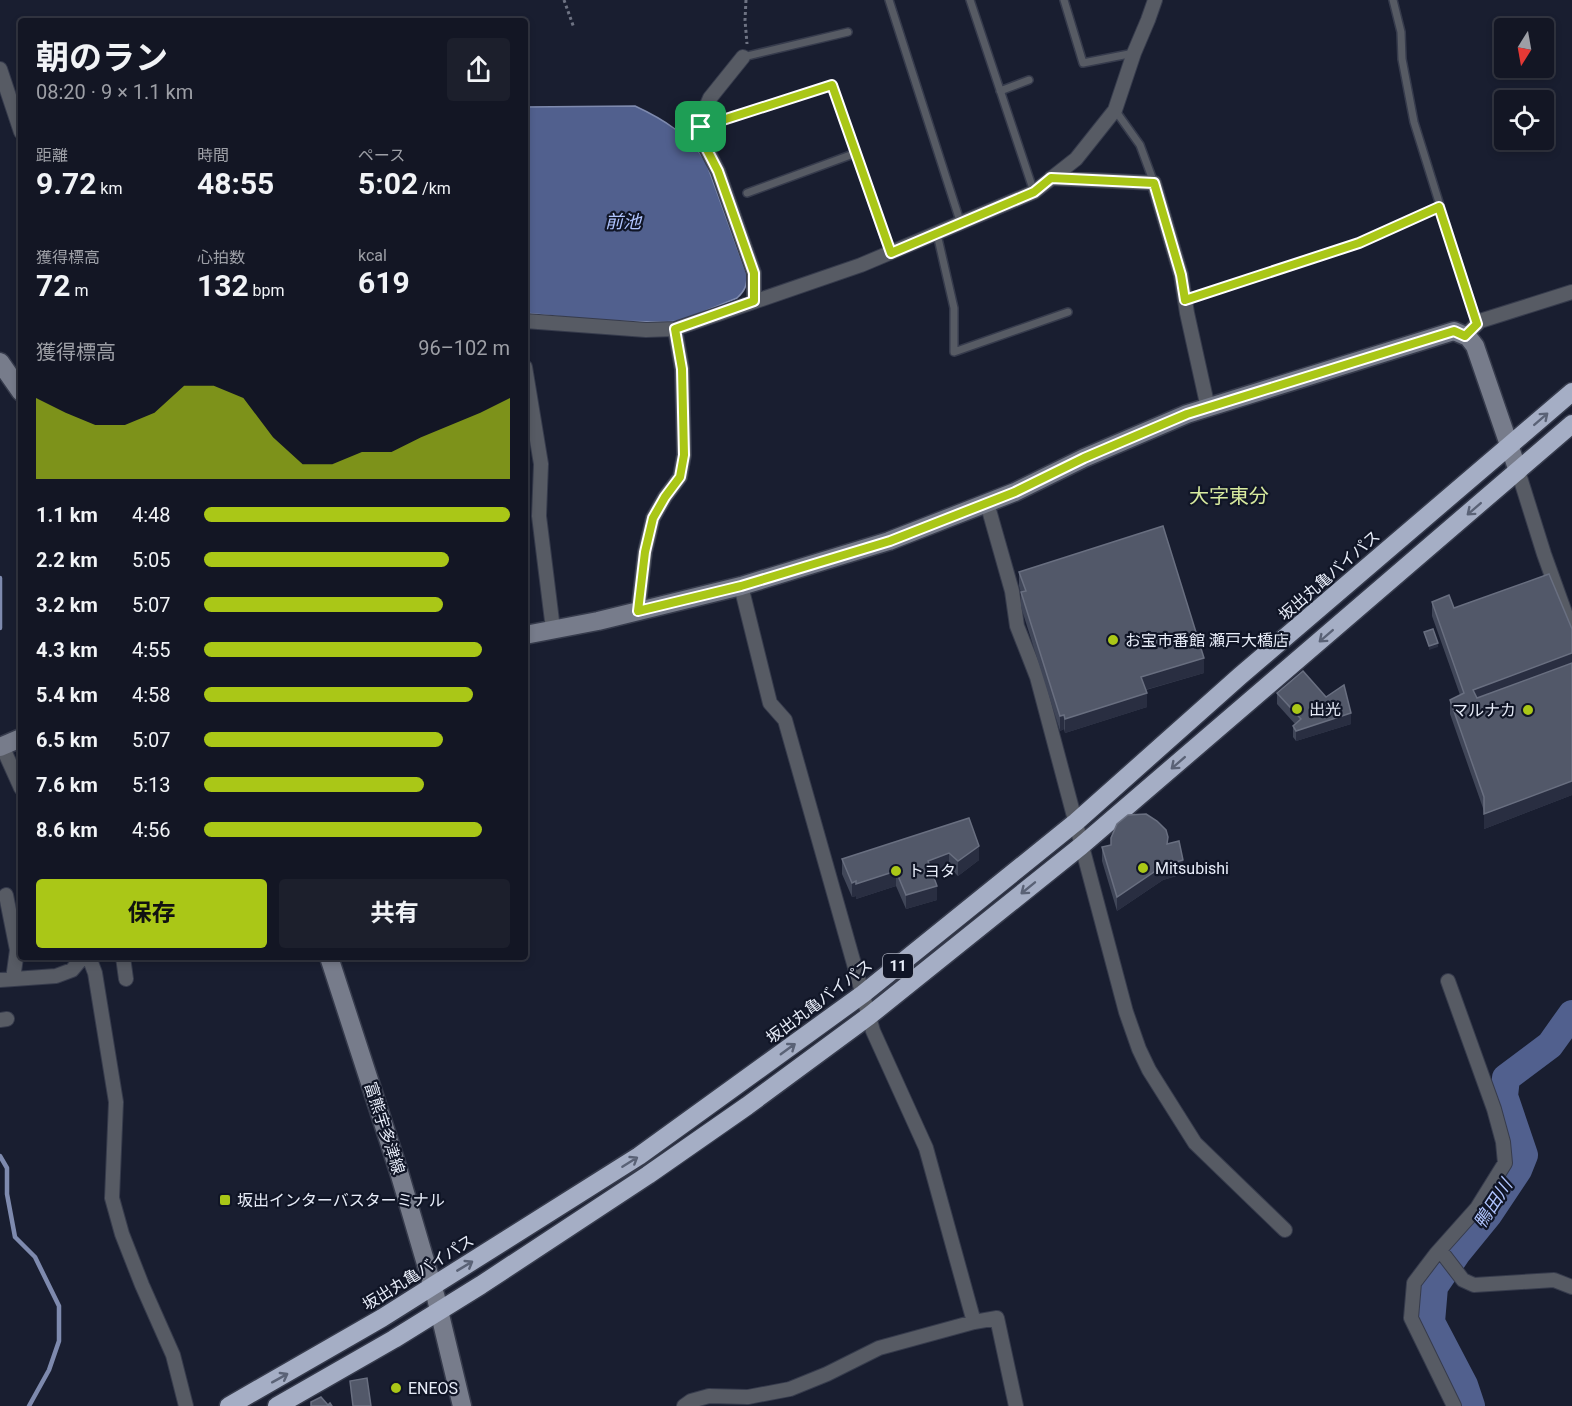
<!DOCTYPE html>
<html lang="ja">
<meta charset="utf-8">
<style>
body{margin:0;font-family:Roboto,"Noto Sans JP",sans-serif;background:#1c1f2c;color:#f1f3f6;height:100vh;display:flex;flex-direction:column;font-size:22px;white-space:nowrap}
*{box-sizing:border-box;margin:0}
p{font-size:20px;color:#9d9fa6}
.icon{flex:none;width:33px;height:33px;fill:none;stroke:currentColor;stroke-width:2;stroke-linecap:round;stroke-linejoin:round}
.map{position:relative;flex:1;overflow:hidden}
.panel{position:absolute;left:18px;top:18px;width:510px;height:942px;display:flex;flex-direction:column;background:#131624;border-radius:6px;box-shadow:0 3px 9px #0003,0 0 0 2px #323541}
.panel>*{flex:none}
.needle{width:39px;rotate:191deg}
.fabs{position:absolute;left:1494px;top:18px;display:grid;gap:12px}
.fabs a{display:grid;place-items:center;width:60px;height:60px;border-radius:6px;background:#131624;box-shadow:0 3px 9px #0003,0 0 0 2px #323541;font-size:30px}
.pin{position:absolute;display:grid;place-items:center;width:51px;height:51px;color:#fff;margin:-26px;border-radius:12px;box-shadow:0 3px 9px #0006}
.round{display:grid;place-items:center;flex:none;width:63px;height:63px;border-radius:6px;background:#1c1f2c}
.headline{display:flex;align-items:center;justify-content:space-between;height:102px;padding:0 18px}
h1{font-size:33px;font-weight:700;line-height:45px}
.figures{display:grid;grid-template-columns:repeat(3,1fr);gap:9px;height:102px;padding:6px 18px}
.figures div{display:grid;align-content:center}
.figures b{font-size:30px;font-weight:700}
.figures small{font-size:16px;font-weight:400}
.figures p{font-size:16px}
.chart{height:168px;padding:12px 18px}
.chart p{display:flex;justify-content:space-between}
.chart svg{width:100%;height:108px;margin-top:6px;fill:#aac717;opacity:.7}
.action{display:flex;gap:12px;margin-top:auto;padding:12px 18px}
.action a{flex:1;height:69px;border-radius:6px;background:#aac717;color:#111;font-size:24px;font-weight:700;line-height:69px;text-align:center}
.action a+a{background:#1c1f2c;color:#f1f3f6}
ul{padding:0 18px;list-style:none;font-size:20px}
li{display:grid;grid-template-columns:96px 72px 1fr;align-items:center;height:45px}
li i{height:15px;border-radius:8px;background:#aac717}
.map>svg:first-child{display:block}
</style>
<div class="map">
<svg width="1572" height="1406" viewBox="0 0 1572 1406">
<rect width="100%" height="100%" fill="#191e30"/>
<path fill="#51608e" stroke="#7e8aae" stroke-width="1.5" d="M635 106C663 119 689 135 706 162L747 275C747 285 745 291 737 298L681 321 662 322 600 321 525 313V107Z"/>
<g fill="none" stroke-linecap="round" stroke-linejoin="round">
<path stroke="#7e8aae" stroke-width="4.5" d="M0 578V628
M0 1156 7 1168V1194L15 1237 35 1257 59 1306V1341L49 1370 29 1406"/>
<path stroke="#51608e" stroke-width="28" d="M1471 1406 1464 1385 1431 1322 1434 1287 1457 1253 1488 1215 1518 1170 1524 1155 1504 1096 1506 1078 1550 1045 1572 1014"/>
<defs>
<path id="lane" d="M889 0 961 224
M970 0 1034 192
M1064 0 1083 63 1134 53
M1393 0 1401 32 1402 59 1414 122 1477 324
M743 57 848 32
M1000 91 1029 80
M1115 110 1140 145 1154 183
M701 127 832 85 890 253
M747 193 856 153
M937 234 954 308V352L1068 312
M1185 300 1359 243 1439 207"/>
<path id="street" d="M743 57 710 98 701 119 702 140 718 171 754 273V301
M0 69 21 132
M1051 178 1154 183 1181 275 1187 313 1208 408
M525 321 646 330 675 329
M1465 336 1480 321 1572 292
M525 367 541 464 539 516 553 629
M1518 471 1544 554 1572 632
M987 503 1012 591 1017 626 1037 677 1126 1012 1139 1049 1149 1070 1195 1143 1285 1230
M741 586 770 703 785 720 873 1031 926 1148 974 1322
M638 611 645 552 653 518 665 497 680 477 684 455 682 369 675 329 861 265 1034 192 1076 159 1115 110 1134 53 1148 20 1155 0
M2 746 21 788
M6 895 17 950 13 979
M89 957 95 973 116 1102 112 1198 122 1234 142 1285 173 1355 186 1406
M123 957 126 979
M0 980 56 976 72 970 83 957
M1448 981 1494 1109 1503 1142 1505 1163 1477 1208 1436 1254 1414 1283 1411 1318 1454 1406
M0 1020 7 1019
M1440 1250 1463 1280 1474 1285 1554 1280 1572 1287
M684 1406 691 1401 709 1396 748 1397 790 1389 827 1374 879 1348 974 1322 997 1318 1016 1406"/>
<path id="secondary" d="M0 362 21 392
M525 635 598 621 741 586 889 541 1015 492 1084 458 1187 414 1454 331 1468 337 1475 346 1518 471
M0 747 21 738
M329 957 399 1172 436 1298 462 1406"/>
<path id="highway" d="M229 1406 382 1318 639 1156 863 994 1076 822 1240 676 1572 392
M277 1406 394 1339 481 1285 648 1175 747 1106 869 1016 1081 846 1572 424"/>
</defs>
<use href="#lane" stroke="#363b4c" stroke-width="10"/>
<use href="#street" stroke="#363b4c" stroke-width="16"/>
<use href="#secondary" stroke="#363b4c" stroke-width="21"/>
<use href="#highway" stroke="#363b4c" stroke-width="21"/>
<path stroke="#6e7383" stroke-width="3" stroke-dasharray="3 3" stroke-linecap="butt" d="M564 0 574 28
M746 0 745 20 747 44"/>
<use href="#lane" stroke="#575b64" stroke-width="7"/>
<use href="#street" stroke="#575b64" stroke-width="14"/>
<use href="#secondary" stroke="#777c8b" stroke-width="18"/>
<use href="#highway" stroke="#a5aec5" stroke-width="18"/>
</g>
<path fill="#404658" d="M1019 572 1204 673 1146 690 1147 707 1065 733 1064 729 1060 731 1021 607V593L1019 586Z
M1432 602 1454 608 1572 629V795L1484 829V811L1450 714V700L1460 695 1432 616Z
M1277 693 1326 697 1351 724 1296 741 1293 737V726L1295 724 1277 704Z
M969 818 979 860 958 876 949 867 932 874 937 900 906 909 896 886 856 899V896L852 897 842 874V859Z
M1168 844 1183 874 1163 880 1117 911 1102 861V847L1111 845Z"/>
<path fill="#292e41" d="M1438 643V647L1429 650V646Z
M1572 653V667L1473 704V690Z
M1204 658V673L1141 691V677Z
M1147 693V707L1065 733V719Z
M1351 713V724L1296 741V731Z
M1064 715V729L1060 731V716Z
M1572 781V795L1484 829V814Z
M979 846V860L958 876V861Z
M949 853V867L928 875V861Z
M1183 860V874L1163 880 1117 911V897L1163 866Z
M896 871V886L856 899V884Z
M856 881V896L852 897V883Z
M937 886V900L906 909V895Z"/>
<path fill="#525869" stroke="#696f80" stroke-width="1.5" d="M1163 526 1204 658 1141 677 1147 693 1065 719 1064 715 1060 716 1021 592 1026 591 1019 572Z
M1549 574 1572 629V653L1473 690 1477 698 1572 663V781L1484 814V797L1450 700 1464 693 1432 602 1449 595 1454 608Z
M1433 629 1438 643 1429 646 1424 632Z
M1303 671 1326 697 1344 685 1351 713 1296 731 1293 726 1301 719 1277 693Z
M1146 814 1157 821 1166 830 1168 837 1167 844 1179 841 1183 860 1163 866 1117 897 1102 847 1111 845V838L1117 824 1128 815Z
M969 818 979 846 958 861 949 853 928 861 937 886 906 895 896 871 856 884V881L852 883 842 859Z
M367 1378 371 1406H353L350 1381Z
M321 1397 328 1405 330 1403 332 1406H311V1402Z"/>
<defs><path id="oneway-shaft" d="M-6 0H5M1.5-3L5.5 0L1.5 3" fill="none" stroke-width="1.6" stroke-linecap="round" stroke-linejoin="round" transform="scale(1.5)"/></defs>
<g stroke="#5a6276">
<use href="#oneway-shaft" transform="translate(1541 419) rotate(-41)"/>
<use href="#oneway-shaft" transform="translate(1474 509) rotate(139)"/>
<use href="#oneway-shaft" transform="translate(1326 636) rotate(139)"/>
<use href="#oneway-shaft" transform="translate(1178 763) rotate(139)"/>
<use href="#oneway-shaft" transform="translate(1028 888) rotate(141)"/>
<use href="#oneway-shaft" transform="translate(788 1049) rotate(-36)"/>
<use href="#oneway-shaft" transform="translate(630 1162) rotate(-32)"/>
<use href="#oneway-shaft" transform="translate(465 1266) rotate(-31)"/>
<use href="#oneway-shaft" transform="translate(280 1378) rotate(-29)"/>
</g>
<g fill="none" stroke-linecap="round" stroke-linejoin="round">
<defs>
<path id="route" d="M832 85 891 253 1034 192 1051 178 1154 183 1181 275 1185 300 1359 243 1439 207 1477 324 1465 336 1454 331 1187 414 1084 458 1015 492 890 541 741 586 638 611 645 552 653 518 665 497 680 477 684 455 682 369 675 329 754 301V273L718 171 702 140 701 127Z"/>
</defs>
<use href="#route" stroke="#fff" stroke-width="12"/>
<use href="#route" stroke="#aac717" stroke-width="8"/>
</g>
<g fill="#aac717" stroke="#101526" stroke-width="2">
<circle cx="1113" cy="640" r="6"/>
<circle cx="1297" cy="709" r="6"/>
<circle cx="1528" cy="710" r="6"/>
<circle cx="1143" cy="868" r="6"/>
<circle cx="896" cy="871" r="6"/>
<rect x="219" y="1194" width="12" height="12" rx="3"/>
<circle cx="396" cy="1388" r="6"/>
</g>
<g text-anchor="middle" stroke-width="4.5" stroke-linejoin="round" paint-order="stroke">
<rect fill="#101526" stroke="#a7acba" stroke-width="1.5" x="883" y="954" width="30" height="24" rx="4.5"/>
<g font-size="15" font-weight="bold" fill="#e8edf9">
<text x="898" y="971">11</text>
</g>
<g font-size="16" fill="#e8edf9" stroke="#101526">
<text transform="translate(1329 575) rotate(-41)" y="6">坂出丸亀バイパス</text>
<text transform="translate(819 1001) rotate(-37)" y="6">坂出丸亀バイパス</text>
<text transform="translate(385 1128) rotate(72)" y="6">富熊宇多津線</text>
<text transform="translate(418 1272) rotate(-32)" y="6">坂出丸亀バイパス</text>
</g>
<g font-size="16" fill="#e8edf9" stroke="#101526" text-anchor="start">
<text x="1125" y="646">お宝市番館 瀬戸大橋店</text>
<text x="1309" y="715">出光</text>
<text x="1516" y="716" text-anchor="end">マルナカ</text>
<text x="1155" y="874">Mitsubishi</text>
<text x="908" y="877">トヨタ</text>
<text x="237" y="1206">坂出インターバスターミナル</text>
<text x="408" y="1394">ENEOS</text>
</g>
<g font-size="18" font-style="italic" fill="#b0c4fe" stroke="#101526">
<text x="623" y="228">前池</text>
<text transform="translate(1493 1204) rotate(-57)" y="6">鴨田川</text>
</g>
<g font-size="20" fill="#d8eb9f" stroke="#101526">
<text x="1229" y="503">大字東分</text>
</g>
</g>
</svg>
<div class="fabs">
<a><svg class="needle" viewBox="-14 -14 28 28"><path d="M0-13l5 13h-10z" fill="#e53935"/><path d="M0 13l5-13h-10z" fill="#9d9fa6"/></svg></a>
<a><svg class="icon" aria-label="locate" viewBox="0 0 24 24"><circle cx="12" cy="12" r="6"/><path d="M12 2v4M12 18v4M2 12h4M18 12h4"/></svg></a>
</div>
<div class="pin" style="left:701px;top:127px;background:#1e9e55"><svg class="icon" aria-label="arrive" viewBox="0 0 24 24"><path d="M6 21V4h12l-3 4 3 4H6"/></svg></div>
<section class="panel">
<div class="headline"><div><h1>朝のラン</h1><p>08:20 · 9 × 1.1 km</p></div><a class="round"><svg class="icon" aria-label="share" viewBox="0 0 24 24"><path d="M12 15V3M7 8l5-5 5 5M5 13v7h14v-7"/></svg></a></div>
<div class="figures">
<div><p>距離</p><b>9.72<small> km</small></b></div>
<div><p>時間</p><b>48:55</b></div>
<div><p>ペース</p><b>5:02<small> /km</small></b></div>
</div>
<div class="figures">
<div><p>獲得標高</p><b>72<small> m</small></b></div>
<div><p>心拍数</p><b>132<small> bpm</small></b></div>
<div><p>kcal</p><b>619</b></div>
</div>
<div class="chart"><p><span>獲得標高</span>96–102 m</p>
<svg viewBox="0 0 160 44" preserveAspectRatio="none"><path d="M0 44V11L10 17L20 22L30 22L40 17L50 6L60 6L70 11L80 27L90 38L100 38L110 33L120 33L130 27L140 22L150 17L160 11V44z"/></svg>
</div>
<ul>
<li><b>1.1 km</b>4:48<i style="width:100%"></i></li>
<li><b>2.2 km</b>5:05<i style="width:80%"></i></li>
<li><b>3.2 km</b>5:07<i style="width:78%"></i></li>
<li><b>4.3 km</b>4:55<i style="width:91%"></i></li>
<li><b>5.4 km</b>4:58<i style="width:88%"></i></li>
<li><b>6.5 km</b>5:07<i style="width:78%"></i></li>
<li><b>7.6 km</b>5:13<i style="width:72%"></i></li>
<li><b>8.6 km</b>4:56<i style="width:91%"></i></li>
</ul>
<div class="action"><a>保存</a><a>共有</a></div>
</section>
</div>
